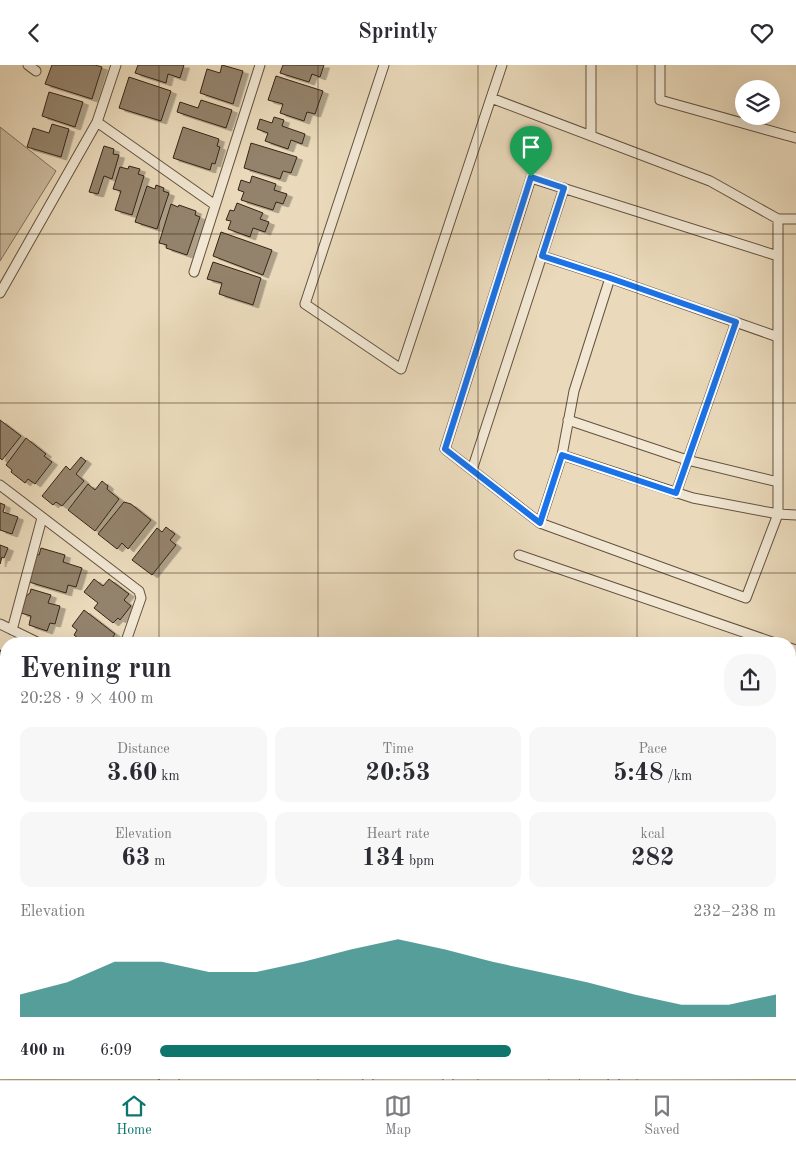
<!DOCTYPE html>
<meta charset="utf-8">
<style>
body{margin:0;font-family:"Old Standard TT",serif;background:#f7f7f7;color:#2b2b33;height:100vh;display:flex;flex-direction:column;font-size:19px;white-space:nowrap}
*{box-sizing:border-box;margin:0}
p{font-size:16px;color:#7c7c81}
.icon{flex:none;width:28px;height:28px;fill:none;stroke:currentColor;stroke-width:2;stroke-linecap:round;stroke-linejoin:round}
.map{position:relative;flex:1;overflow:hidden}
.panel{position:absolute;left:0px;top:572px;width:796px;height:442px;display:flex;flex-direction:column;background:#fff;border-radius:20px 20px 0 0;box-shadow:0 5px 20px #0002}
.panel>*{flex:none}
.fabs{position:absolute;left:735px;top:15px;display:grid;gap:10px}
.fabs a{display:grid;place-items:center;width:45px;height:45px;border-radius:50%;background:#fff;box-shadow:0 5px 20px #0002;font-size:25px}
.pin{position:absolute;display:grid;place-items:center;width:42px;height:42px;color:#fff;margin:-51px -21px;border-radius:50% 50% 50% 0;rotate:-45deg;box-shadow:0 0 5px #0007}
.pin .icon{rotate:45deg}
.round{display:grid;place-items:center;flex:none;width:52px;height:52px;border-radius:20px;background:#f7f7f7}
.overview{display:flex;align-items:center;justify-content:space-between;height:85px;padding:0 20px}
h1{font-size:28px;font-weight:700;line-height:38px}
.figures{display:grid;grid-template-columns:repeat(3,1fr);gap:8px;height:85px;padding:5px 20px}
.figures div{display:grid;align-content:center;border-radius:12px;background:#f7f7f7;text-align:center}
.figures b{font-size:25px;font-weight:700}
.figures small{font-size:14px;font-weight:400}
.figures p{font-size:14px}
.chart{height:140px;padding:10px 20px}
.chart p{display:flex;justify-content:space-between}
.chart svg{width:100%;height:90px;margin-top:5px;fill:#0f766e;opacity:.7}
ul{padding:0 20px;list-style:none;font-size:16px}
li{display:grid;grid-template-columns:80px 60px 1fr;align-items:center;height:38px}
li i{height:12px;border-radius:6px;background:#0f766e}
header{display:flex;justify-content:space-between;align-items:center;height:65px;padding:0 20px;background:#fff;font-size:22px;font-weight:700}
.tabs{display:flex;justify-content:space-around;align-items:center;height:70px;border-top:1px solid #e1e1e2;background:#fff;font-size:14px;color:#7c7c81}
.tabs a{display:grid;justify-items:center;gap:2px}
.tabs .current{color:#0f766e}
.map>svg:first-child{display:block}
</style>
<header><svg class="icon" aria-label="back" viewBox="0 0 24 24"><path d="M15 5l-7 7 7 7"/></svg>Sprintly<svg class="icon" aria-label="heart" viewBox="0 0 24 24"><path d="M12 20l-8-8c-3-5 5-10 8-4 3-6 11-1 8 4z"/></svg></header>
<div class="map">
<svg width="796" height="1015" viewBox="0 0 796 1015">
<defs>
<filter id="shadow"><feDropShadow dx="5.5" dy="3" stdDeviation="0" flood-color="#0004"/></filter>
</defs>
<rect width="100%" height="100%" fill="#eadabb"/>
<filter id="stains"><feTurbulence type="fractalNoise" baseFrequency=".004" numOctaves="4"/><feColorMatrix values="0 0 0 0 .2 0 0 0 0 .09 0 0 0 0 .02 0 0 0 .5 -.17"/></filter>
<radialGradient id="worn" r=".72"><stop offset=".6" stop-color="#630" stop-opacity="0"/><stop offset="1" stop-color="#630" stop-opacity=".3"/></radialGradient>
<path fill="#ccbb9f" stroke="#82705a" d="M0 62 56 106 0 196Z"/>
<path fill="#94836c" stroke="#372516" filter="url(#shadow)" d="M52 0H95L102 2 92 34 45 19Z
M138 0H184L180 13 168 9 166 18 135 8Z
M222 0 243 6 233 39 200 28 207 4 220 8Z
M283 0H324L320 12 312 9 309 17 280 8Z
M276 11 323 26 315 49 307 47 304 56 280 48 283 39 268 35Z
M129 12 171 26 161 56 119 43Z
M49 27 83 37 75 62 42 51Z
M201 35 232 45 226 63 177 47 180 37 198 43Z
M274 52 284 55 282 61 305 69 302 79 291 75 288 84 265 76 268 68 257 64 260 54 272 58Z
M52 59 69 64 61 92 27 82 33 63 49 68Z
M183 62 219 74 217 81 220 82 215 99 212 98 210 105 173 93Z
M251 78 297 92 291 108 283 106 280 114 244 103Z
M104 81 114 84 113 89 119 90 112 114 104 111 98 129 89 127Z
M129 101 140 104 138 109 144 111 132 150 115 145 121 126 113 124 120 102 128 104Z
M252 111 276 119 274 125 287 129 283 139 276 137 273 145 241 135 244 127 238 125 241 115 250 118Z
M156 120 164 123 163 126 169 128 157 164 135 157 147 121 155 124Z
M237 138 263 148 260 154 269 157 265 167 253 163 250 172 228 164 231 156 226 155 230 145 234 146Z
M171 139 178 142 179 140 196 146 195 150 200 152 187 190 166 183 167 180 159 178Z
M221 167 272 185 263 210 213 191Z
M213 197 261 213 253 240 219 229 222 218 207 214Z
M0 355 21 371 2 395 0 393Z
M26 373 46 389 44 391 52 397 35 419 28 414 25 418 11 407 12 405 6 400Z
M81 392 86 396 76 409 84 416 62 441 56 437 53 440 42 431 66 401 70 405Z
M102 416 108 421 107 424 119 434 95 466 68 445 88 419 95 425Z
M124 437 131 439 151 455 128 484 122 478 117 484 98 469Z
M0 438 5 440 3 447 18 452 12 469 0 465Z
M166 462 175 469 170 475 176 480 152 510 132 495 157 463 162 467Z
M0 480 8 483 4 493 2 492 0 499Z
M41 483 65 490 63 497 82 503 76 522 68 520 66 528 29 517 36 489 39 490Z
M94 514 103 521 109 514 129 529 124 535 131 541 120 555 118 553 113 558 94 543 98 538 84 527Z
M31 524 51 530 48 538 60 541 55 559 50 558 47 566 29 560 31 551 21 548 26 531 30 528Z
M84 545 115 569 110 576 114 579H85L74 570 77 565 72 561Z
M0 585 6 588V617L3 624 0 623Z"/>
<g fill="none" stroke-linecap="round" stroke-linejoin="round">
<defs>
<path id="lane" d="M28 0 36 6
M384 0 305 239 401 304 491 33 710 116 778 154
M660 0V35L796 73
M491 33 502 0
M97 57 215 140
M591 71V0
M796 154H778V449L796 450
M542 191 610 213 574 326 562 390
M194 207 260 0
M610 213 778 272
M0 228 97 57 116 0
M568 355 687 395 778 417
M472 405 564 123
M0 420 139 526 141 533 125 579
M676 428 736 257
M540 458 562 390 693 433 778 449 746 533 540 458 445 384 531 113 778 191
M519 490 778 579
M0 559 41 579
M12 565 42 453
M790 583 796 585
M796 806 790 815 791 850 796 852
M790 888 796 890
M790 967 794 968 796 965
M367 1009 368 1015
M611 1009 614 1015
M448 1015V1009"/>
<path id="street" d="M169 1015V1009"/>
<path id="primary" d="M0 692 6 695
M562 1009 565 1015"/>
</defs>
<use href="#lane" stroke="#64523f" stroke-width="11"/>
<use href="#street" stroke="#64523f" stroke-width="21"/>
<use href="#primary" stroke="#372516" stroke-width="29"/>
<path stroke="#372516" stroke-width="3" stroke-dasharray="4 2.5" stroke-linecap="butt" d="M506 1009V1015"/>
<use href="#lane" stroke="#f1e7d3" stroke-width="9"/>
<use href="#street" stroke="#f1e7d3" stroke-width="19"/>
<use href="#primary" stroke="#eadabb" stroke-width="28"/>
</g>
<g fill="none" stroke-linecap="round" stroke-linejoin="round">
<defs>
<path id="route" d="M531 112 564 123 542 191 610 213 736 257 676 428 562 390 540 458 445 384Z"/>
</defs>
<use href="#route" stroke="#fff" stroke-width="10"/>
<use href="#route" stroke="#1a73e8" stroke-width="6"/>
</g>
<path fill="none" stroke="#372516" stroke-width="1" stroke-opacity="0.55" d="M159 0V579M318 0V579M478 0V579M637 0V579M0 169H796M0 338H796M0 508H796M0 677H6M790 677H796M0 846H6M790 846H796M159 1009V1015M318 1009V1015M478 1009V1015M637 1009V1015"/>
<rect width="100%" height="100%" filter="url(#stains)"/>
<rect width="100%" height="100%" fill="url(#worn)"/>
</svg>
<div class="fabs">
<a><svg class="icon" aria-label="layers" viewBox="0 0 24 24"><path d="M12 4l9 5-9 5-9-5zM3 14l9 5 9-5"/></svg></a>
</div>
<div class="pin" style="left:531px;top:112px;background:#1e9e55"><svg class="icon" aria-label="arrive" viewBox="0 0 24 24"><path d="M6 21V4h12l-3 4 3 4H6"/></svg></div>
<section class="panel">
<div class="overview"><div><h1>Evening run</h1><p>20:28 · 9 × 400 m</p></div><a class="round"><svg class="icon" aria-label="share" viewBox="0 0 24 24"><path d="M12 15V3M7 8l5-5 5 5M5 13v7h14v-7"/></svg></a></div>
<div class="figures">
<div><p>Distance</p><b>3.60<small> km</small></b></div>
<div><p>Time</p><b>20:53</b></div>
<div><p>Pace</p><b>5:48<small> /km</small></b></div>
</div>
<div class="figures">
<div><p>Elevation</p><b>63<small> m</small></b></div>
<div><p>Heart rate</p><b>134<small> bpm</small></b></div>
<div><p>kcal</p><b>282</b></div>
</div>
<div class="chart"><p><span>Elevation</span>232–238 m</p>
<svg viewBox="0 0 160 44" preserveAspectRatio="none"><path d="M0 44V33L10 27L20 17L30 17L40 22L50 22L60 17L70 11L80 6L90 11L100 17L110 22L120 27L130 33L140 38L150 38L160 33V44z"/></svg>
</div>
<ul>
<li><b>400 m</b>6:09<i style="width:57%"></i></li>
</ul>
</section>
</div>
<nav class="tabs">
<a class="current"><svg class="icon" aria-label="home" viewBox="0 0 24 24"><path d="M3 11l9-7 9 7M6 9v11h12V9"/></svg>Home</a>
<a><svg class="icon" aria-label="map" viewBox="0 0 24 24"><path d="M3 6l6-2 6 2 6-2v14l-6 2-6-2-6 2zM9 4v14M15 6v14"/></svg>Map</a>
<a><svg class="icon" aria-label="saved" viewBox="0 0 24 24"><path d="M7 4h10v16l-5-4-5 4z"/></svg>Saved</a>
</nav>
